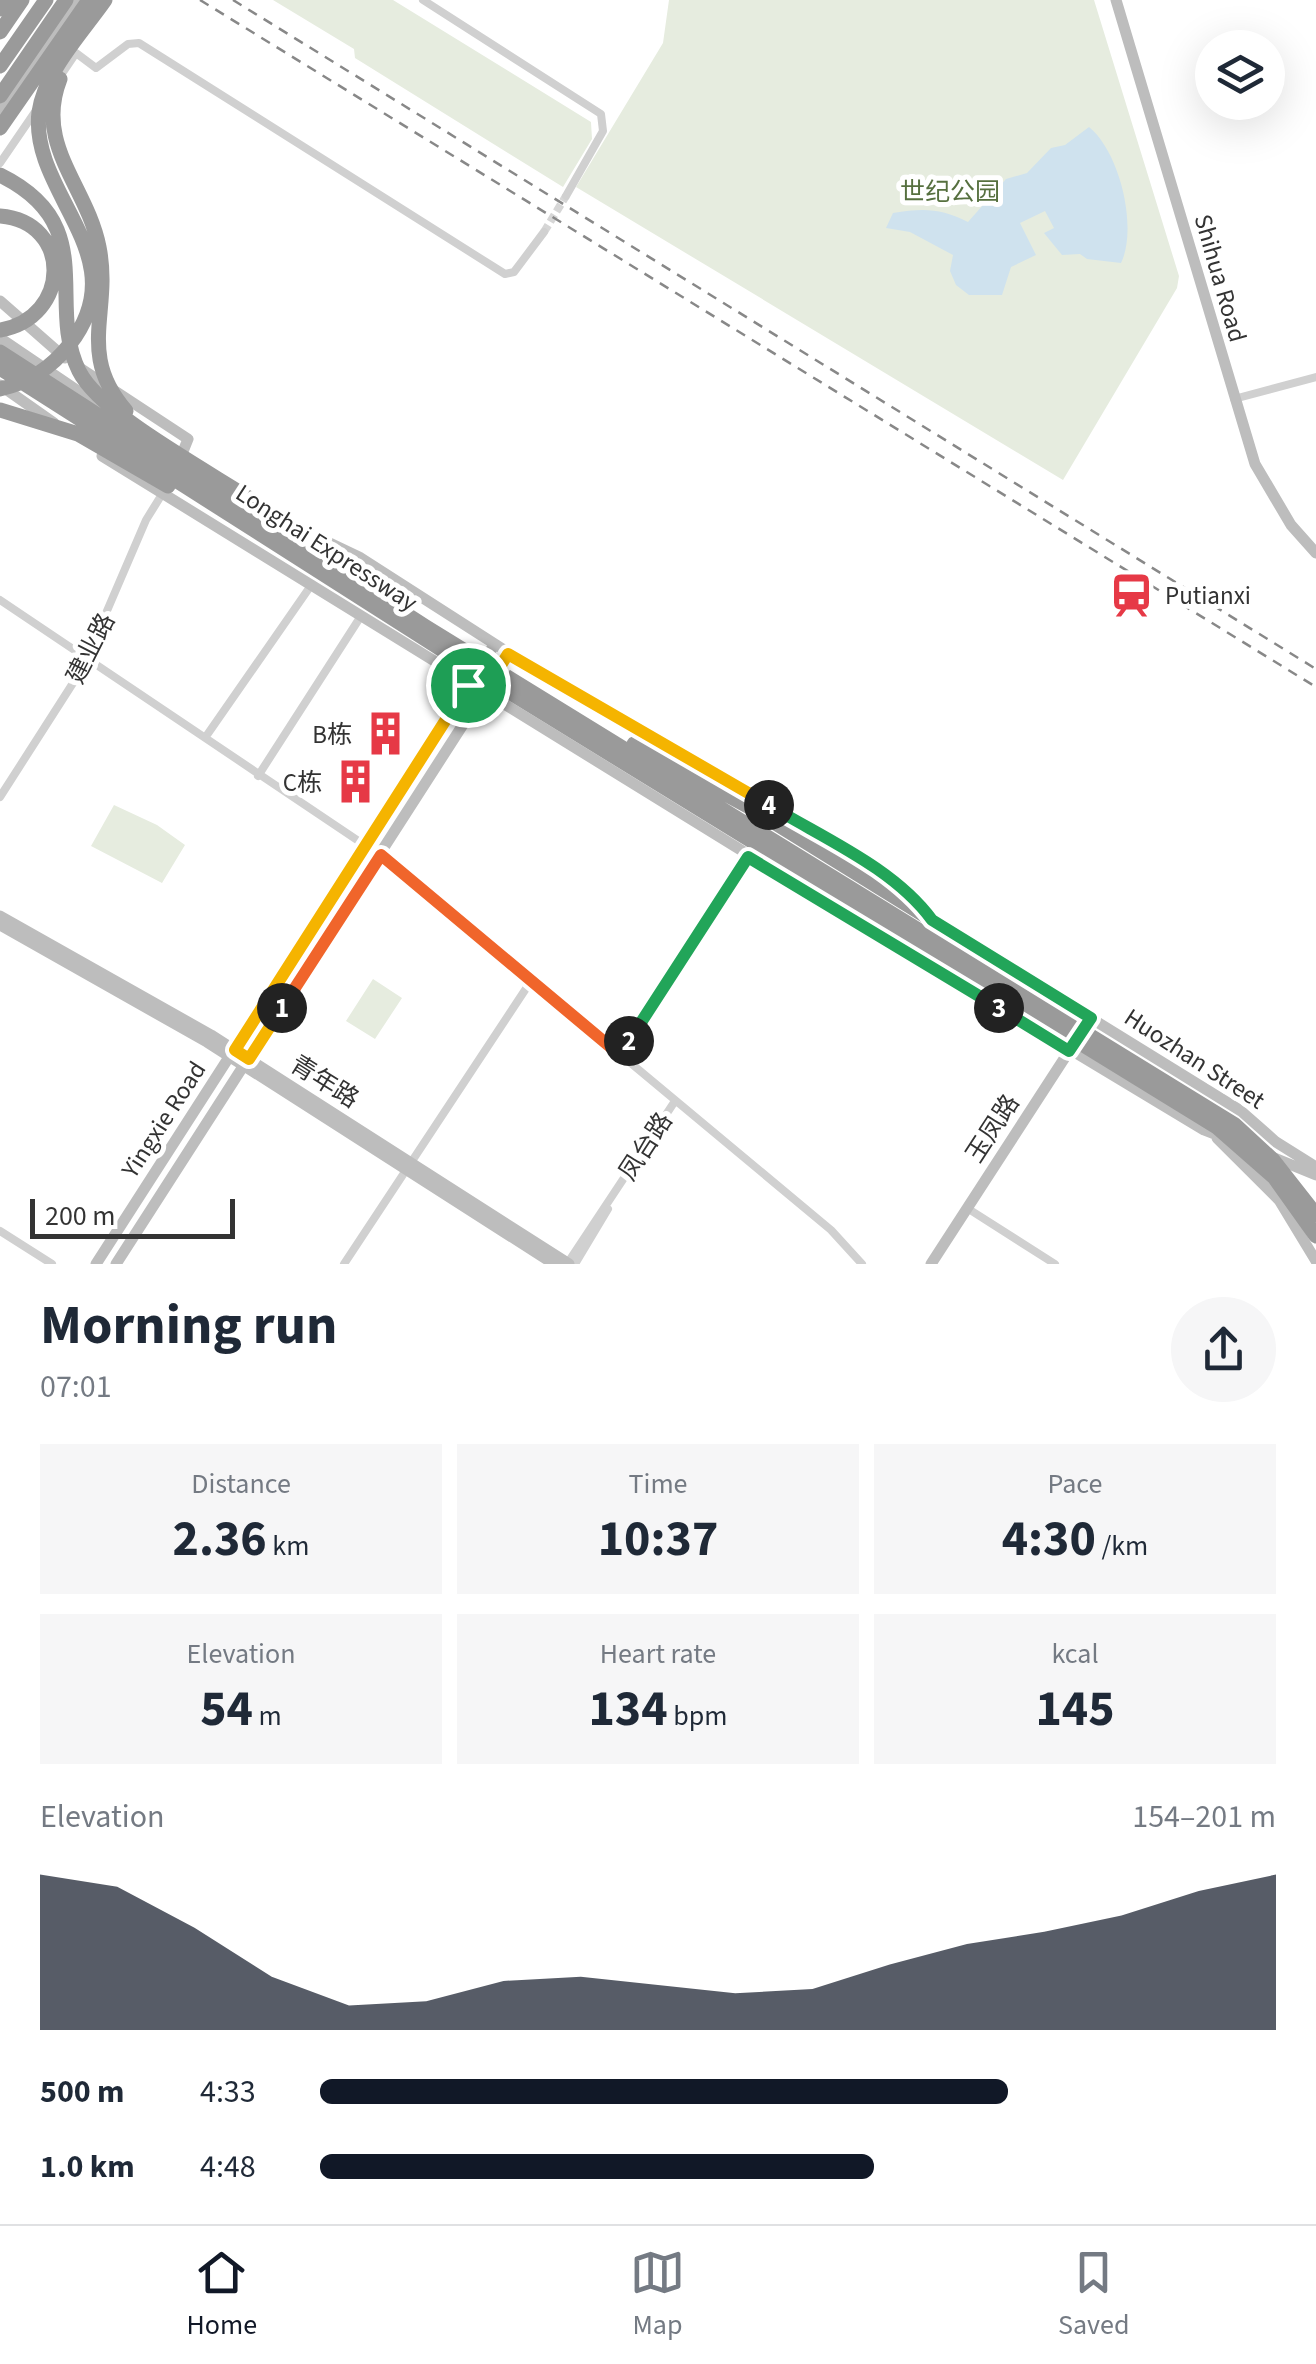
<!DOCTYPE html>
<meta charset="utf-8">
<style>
body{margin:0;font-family:"Source Sans 3","Noto Sans SC",sans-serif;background:#f6f6f7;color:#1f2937;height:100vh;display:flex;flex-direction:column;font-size:38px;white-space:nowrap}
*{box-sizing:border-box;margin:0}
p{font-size:32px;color:#747a83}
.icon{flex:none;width:55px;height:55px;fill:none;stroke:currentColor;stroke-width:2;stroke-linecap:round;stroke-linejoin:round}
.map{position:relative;height:1264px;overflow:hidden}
.drawer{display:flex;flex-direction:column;background:#fff;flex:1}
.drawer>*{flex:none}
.tools{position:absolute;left:1195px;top:30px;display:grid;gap:20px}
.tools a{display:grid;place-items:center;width:90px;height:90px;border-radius:50%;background:#fff;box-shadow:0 10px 40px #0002;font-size:50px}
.scale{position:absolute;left:30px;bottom:25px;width:205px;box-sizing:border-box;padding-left:10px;border:5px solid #333;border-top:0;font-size:28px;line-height:35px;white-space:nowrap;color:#333;-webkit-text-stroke:8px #fff;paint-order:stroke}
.pin{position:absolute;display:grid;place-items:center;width:85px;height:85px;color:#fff;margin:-42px;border:5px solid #fff;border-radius:50%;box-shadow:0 2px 10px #0007}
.km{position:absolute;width:50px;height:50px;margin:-25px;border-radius:50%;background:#222;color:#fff;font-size:28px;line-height:50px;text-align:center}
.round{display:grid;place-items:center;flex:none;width:105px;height:105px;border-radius:52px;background:#f6f6f7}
.summary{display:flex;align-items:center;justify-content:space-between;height:170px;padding:0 40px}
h1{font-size:55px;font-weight:700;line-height:75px}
.stats{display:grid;grid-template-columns:repeat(3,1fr);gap:15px;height:170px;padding:10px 40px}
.stats div{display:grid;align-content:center;border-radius:0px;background:#f6f6f7;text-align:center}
.stats b{font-size:50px;font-weight:700}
.stats small{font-size:28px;font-weight:400}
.stats p{font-size:28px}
.chart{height:280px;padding:20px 40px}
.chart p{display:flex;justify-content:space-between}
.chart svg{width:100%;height:180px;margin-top:10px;fill:#111827;opacity:.7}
ul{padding:0 40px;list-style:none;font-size:32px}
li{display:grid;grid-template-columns:160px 120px 1fr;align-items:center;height:75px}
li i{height:25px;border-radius:12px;background:#111827}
.tab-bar{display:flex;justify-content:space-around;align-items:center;height:140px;border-top:2px solid #e0e1e3;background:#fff;font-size:28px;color:#747a83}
.tab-bar a{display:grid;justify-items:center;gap:5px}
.tab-bar .active{color:#111827}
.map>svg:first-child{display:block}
</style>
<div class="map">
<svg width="1316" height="1264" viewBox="0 0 1316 1264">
<rect width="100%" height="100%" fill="#fff"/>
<path fill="#e6ecdf" d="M273 0H393L591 122 592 139 563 187 355 58 354 49Z
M669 0H1094L1179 276 1177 288 1063 480 576 187 663 43Z
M114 805 157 825 185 845 162 883 91 846Z
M373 979 402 998 375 1039 346 1021Z"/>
<path fill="#cfe2ee" d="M1089 127C1120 152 1138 228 1121 263L1087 259 1080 254 1062 255 1044 233 1054 228 1045 211 1020 223 1036 255 1011 267 1002 295H969L956 285 950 271 953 255 910 232 886 228 893 213C923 208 941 208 968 222L1006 179 1027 173 1051 148 1065 145Z"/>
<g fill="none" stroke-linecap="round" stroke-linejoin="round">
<path stroke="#d6d6d6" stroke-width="8" stroke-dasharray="8 4" stroke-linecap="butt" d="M544 232 566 196"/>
<path stroke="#d0d0d0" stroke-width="8" d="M423 0 601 114 603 131 566 196
M57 81 76 53 96 68 128 44 139 43 505 274 514 272 544 232
M0 163 37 109
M1234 399 1316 377
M0 600 366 846
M207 735 312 584
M258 776 361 616
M0 797 82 669 146 520 164 491
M381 855 831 1230 862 1264
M620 1055 748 857
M967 1208 1055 1264
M0 1231 52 1264
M344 1264 531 981
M567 1264 675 1101
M575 1264 608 1209"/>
<path stroke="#bdbdbd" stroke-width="11" d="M1116 0 1255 464 1291 525 1316 553
M0 111 79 0
M0 301 65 358
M0 338 112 414
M80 368 188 439 180 459
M0 385 54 423
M102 456 882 937
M298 528 359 557 587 703 678 749 893 881 918 899 932 920 1241 1111 1276 1142 1316 1167
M0 916 211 1035 569 1264
M0 925 207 1042 554 1264
M898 946 1204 1130 1227 1139
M1217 1138 1279 1200 1316 1261
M1272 1157 1316 1175
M96 1264 494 645
M116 1264 484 692
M931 1264 1073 1045"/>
<path stroke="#9a9a9a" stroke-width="15" d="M0 9 6 0
M0 32 22 0
M0 66 46 0
M60 79C34 145 87 186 99 247 112 312 76 353 126 411
M0 96 66 0
M0 128 89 0
M0 175C102 225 45 302 79 371 105 423 248 490 301 534
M0 216C73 222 71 318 0 330
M0 352 426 627 1235 1125 1273 1160 1316 1215
M0 368 480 674 1217 1127 1274 1177 1316 1236
M0 389C28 383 52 367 70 344 138 256 29 194 39 112 45 71 82 33 105 0
M0 410 78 434 168 486
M634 744 753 809 932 920
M877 929 901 948"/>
<path stroke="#888" stroke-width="2.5" stroke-dasharray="10 8" stroke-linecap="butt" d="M200 0 1316 687
M233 0 1316 669"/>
</g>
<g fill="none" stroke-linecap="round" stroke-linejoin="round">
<defs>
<path id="split-1" d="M282 1008 249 1059 235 1050 468 685"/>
<path id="split-2" d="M282 1008 381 855 620 1055 629 1041"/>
<path id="split-3" d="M629 1041 748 857 999 1008"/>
<path id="split-4" d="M769 805C823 838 894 868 932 920L1091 1018 1069 1051 999 1008"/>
<path id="split-5" d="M468 685 483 694 508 654 769 805"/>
</defs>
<use href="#split-1" stroke="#fff" stroke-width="20"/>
<use href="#split-2" stroke="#fff" stroke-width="20"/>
<use href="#split-3" stroke="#fff" stroke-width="20"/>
<use href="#split-4" stroke="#fff" stroke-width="20"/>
<use href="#split-5" stroke="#fff" stroke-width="20"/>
<use href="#split-1" stroke="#f5b400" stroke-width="12"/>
<use href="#split-2" stroke="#f0652b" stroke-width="12"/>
<use href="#split-3" stroke="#22a559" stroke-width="12"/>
<use href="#split-4" stroke="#22a559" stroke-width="12"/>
<use href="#split-5" stroke="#f5b400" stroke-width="12"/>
</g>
<defs>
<symbol id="station-bare" viewBox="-9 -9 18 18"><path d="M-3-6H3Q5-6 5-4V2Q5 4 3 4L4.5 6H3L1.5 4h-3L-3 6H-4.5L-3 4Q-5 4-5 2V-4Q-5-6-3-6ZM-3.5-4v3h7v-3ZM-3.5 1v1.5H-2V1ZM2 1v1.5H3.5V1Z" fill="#e63946" stroke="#fff" stroke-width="2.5" paint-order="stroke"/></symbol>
<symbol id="building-bare" viewBox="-9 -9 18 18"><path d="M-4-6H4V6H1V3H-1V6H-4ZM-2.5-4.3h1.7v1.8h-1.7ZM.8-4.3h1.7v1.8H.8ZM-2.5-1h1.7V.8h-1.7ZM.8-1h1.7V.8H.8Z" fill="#e63946" stroke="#fff" stroke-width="2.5" paint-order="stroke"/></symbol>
</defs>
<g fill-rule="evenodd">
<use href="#station-bare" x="1100" y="564" width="63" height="63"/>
<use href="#building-bare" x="354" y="702" width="63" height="63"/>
<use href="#building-bare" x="324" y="750" width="63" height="63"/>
</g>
<g text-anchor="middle" stroke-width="10" stroke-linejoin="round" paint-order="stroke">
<g font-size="25" fill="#56703f" stroke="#fff">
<text x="950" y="200">世纪公园</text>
</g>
<g font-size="25" fill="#333" stroke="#fff">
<text transform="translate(1221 278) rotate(74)" y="9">Shihua Road</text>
<text transform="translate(327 547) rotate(33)" y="9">Longhai Expressway</text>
<text transform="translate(90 648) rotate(-63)" y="9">建业路</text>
<text transform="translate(1195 1058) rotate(33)" y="9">Huozhan Street</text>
<text transform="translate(325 1081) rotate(32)" y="9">青年路</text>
<text transform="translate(163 1119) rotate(-57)" y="9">Yingxie Road</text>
<text transform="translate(992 1128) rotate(-57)" y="9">玉凤路</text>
<text transform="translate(645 1146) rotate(-57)" y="9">凤台路</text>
</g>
<g font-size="25" fill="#333" stroke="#fff" text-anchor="end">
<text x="1165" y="604" text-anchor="start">Putianxi</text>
<text x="352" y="743">B栋</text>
<text x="322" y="791">C栋</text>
</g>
</g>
</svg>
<div class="tools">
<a><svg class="icon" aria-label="layers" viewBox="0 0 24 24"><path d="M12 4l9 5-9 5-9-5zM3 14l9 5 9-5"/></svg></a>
</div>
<div class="scale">200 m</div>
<div class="pin" style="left:468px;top:685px;background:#1e9e55"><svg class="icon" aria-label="arrive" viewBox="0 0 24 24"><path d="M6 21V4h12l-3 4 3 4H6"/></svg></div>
<b class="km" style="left:282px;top:1008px">1</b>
<b class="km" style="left:629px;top:1041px">2</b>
<b class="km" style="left:999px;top:1008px">3</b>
<b class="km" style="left:769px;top:805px">4</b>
</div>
<section class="drawer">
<div class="summary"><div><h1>Morning run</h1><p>07:01</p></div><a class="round"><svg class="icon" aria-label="share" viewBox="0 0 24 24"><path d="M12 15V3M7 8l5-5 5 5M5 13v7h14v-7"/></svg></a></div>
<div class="stats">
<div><p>Distance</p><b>2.36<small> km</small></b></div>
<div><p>Time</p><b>10:37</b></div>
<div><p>Pace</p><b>4:30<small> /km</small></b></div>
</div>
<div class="stats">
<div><p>Elevation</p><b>54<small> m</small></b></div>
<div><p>Heart rate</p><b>134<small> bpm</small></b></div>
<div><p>kcal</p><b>145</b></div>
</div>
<div class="chart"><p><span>Elevation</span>154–201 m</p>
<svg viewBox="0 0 160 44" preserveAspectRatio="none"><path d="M0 44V6L10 9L20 19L30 31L40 38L50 37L60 32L70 31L80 33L90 35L100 34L110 28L120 23L130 20L140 16L150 10L160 6V44z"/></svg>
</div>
<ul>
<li><b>500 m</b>4:33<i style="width:72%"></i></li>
<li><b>1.0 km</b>4:48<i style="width:58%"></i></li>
</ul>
</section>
<nav class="tab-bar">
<a class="active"><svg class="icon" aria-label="home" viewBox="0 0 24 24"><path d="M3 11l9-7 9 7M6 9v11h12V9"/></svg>Home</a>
<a><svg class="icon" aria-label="map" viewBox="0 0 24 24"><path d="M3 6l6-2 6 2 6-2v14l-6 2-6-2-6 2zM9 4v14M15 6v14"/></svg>Map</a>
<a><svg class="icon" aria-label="saved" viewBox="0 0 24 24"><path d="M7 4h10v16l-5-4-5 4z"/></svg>Saved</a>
</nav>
